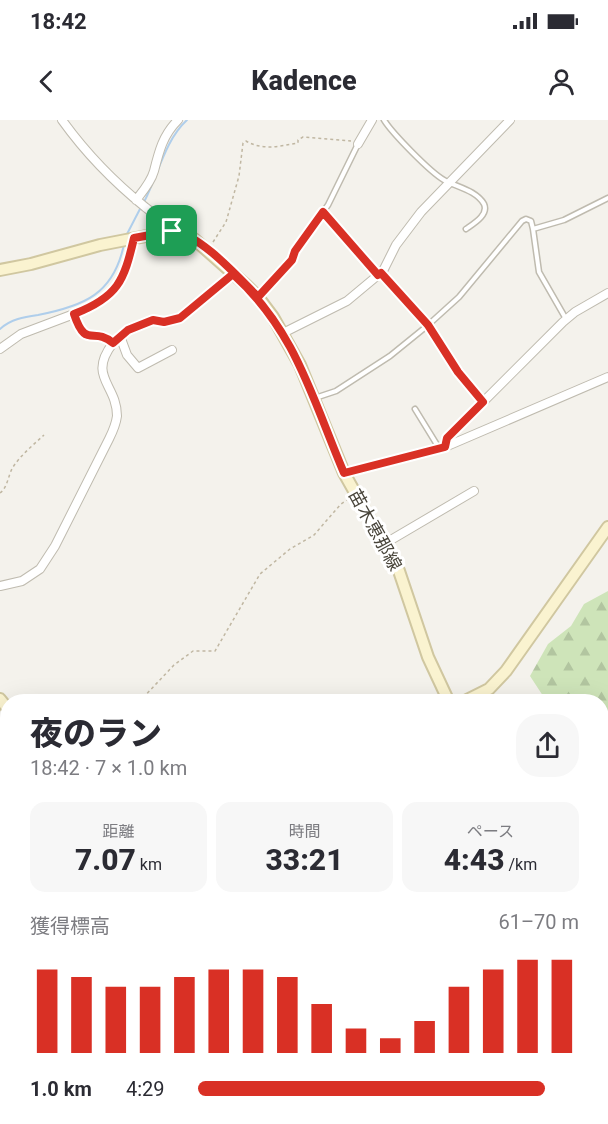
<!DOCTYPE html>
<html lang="ja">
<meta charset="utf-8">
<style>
body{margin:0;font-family:Roboto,"Noto Sans JP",sans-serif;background:#f7f7f7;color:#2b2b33;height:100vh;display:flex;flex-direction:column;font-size:22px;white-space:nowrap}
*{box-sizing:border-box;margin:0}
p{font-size:20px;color:#7c7c81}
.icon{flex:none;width:33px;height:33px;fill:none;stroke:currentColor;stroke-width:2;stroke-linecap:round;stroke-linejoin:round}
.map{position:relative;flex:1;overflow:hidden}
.panel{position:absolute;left:0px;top:574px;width:609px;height:430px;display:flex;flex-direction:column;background:#fff;border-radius:24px 24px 0 0;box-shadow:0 6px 24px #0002}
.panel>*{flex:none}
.pin{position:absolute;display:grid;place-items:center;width:51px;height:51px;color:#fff;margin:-26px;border-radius:12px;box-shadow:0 3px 9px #0006}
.round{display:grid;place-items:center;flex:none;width:63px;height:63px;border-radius:24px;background:#f7f7f7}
.summary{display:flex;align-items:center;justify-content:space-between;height:102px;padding:0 30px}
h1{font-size:33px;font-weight:800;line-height:45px}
.stats{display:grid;grid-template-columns:repeat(3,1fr);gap:9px;height:102px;padding:6px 30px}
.stats div{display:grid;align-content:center;border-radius:15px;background:#f7f7f7;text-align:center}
.stats b{font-size:30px;font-weight:800}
.stats small{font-size:16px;font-weight:400}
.stats p{font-size:16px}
.chart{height:168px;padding:12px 30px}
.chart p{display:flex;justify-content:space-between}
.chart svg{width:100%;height:108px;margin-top:6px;stroke:#d93025;stroke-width:6}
ul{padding:0 30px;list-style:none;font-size:20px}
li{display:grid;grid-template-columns:96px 72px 1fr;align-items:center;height:45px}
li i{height:15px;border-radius:8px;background:#d93025}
.status{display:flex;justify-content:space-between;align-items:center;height:42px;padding:0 30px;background:#fff;direction:ltr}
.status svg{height:16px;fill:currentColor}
header{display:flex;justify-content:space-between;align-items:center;height:78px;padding:0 30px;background:#fff;font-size:27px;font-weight:800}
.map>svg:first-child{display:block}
</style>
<div class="status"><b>18:42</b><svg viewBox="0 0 49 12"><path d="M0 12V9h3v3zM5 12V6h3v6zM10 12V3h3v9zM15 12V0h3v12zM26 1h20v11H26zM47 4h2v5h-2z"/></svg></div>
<header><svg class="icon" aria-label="back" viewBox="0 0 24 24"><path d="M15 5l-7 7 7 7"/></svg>Kadence<svg class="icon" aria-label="person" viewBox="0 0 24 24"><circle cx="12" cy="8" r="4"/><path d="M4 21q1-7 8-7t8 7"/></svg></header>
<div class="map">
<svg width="608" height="1004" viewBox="0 0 608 1004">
<defs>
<pattern id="forest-firs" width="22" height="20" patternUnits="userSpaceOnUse" patternTransform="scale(1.5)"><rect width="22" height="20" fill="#cee4b9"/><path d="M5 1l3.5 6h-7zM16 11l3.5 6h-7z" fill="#b2c5a0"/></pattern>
</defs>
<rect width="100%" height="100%" fill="#f4f2ec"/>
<path fill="url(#forest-firs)" d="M608 471V625L602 627V582H547L530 556 548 524 571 506 584 484Z
M24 998H339L332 1004H16Z"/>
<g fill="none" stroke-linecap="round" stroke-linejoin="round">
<path stroke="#afceeb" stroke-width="2" d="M144 82C158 55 165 20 187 0
M126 116 141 87
M0 209C11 199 24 197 38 195 84 186 114 174 124 124"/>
<defs>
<path id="lane" d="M384 0C392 13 430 52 444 60 456 67 476 70 484 84 489 95 473 104 466 109
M533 109 539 152 566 199
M258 177 292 140 295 131 328 85 358 24
M315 278 336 271 390 236 427 206 459 177 522 101 526 99 531 101 533 109 564 100 608 78
M415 289 439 328"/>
<path id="street" d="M62 0C85 32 114 62 145 87 154 95 168 99 172 111
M358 24 372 0
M136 80C143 71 151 62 154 51 159 31 163 15 178 0
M134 118C124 160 118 178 74 194 86 230 93 206 113 223L128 210 153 200 164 202 180 198 233 154
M283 213 347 181 383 151 396 125 421 92 510 0
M120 216 127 235 138 248 172 230
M0 229 21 214 74 194
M445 327 447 318 563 202 575 192 608 173
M344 353 445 327 608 257
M384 424 474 371
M0 466 22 461 40 449 55 426 109 319C113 311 116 304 117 296 117 264 87 257 113 223
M0 639 8 636
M2 813 8 819
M0 863 8 858
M0 889 8 901
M602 912H608
M0 973 8 985
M0 995 8 991
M521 998 523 1004
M367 1004 373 998"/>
<path id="secondary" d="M0 150 31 144 100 125 172 111 194 119 246 165 258 177 273 197 300 245 344 353 399 451 428 537 449 582
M0 579 8 589
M463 582 489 569 506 551 608 407
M577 998 579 1004
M56 1004 58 998"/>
</defs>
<use href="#lane" stroke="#bfbbaf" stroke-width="7"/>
<use href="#street" stroke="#bfbbaf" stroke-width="10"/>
<use href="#secondary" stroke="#d0c7a0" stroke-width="14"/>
<path stroke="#c0b7a2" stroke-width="1.5" stroke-dasharray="3 3" stroke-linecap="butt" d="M328 97 374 150
M213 122 226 102 239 56 243 23 246 21C263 31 280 26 298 23V20L303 17 351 21
M385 158 424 202
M432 211 458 252 477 276
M0 373C8 367 8 355 13 347 21 335 33 325 44 315
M139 582 174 545 193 531H215L260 454 290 429 314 415 341 384 347 380
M602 712 608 711
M602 787 608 784"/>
<use href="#lane" stroke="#fff" stroke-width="4"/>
<use href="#street" stroke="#fff" stroke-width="8"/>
<use href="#secondary" stroke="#faf3d0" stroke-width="10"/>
</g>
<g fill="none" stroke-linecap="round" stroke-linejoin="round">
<defs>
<path id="route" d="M172 111 134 118C124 161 118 177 74 194 86 230 93 206 113 223L128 210 153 200 164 202 180 198 233 154C296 211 312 278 344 353L445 327 447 318 483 282 458 252 428 205 381 153 378 155 323 92 295 131 292 140 258 177C238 157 200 114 172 111"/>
</defs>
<use href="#route" stroke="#fff" stroke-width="12"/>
<use href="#route" stroke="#d93025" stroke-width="8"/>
</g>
<g text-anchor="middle" stroke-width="6" stroke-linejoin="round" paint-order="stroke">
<g font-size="18" fill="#48443a" stroke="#fff">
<text transform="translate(375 410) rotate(61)" y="6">苗木恵那線</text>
</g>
</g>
</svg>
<div class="pin" style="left:172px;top:111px;background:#1e9e55"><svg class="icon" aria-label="arrive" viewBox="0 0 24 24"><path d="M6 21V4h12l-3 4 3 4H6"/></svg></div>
<section class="panel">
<div class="summary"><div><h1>夜のラン</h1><p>18:42 · 7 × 1.0 km</p></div><a class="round"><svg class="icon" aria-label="share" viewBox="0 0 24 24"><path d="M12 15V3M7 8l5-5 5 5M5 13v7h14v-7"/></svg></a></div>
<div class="stats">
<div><p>距離</p><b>7.07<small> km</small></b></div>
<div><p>時間</p><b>33:21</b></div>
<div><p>ペース</p><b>4:43<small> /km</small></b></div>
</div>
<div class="chart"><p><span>獲得標高</span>61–70 m</p>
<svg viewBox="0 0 160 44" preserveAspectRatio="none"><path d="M5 44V10M15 44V13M25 44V17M35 44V17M45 44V13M55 44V10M65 44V10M75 44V13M85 44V24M95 44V34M105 44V38M115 44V31M125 44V17M135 44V10M145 44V6M155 44V6"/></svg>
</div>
<ul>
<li><b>1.0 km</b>4:29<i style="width:91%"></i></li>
</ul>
</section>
</div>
